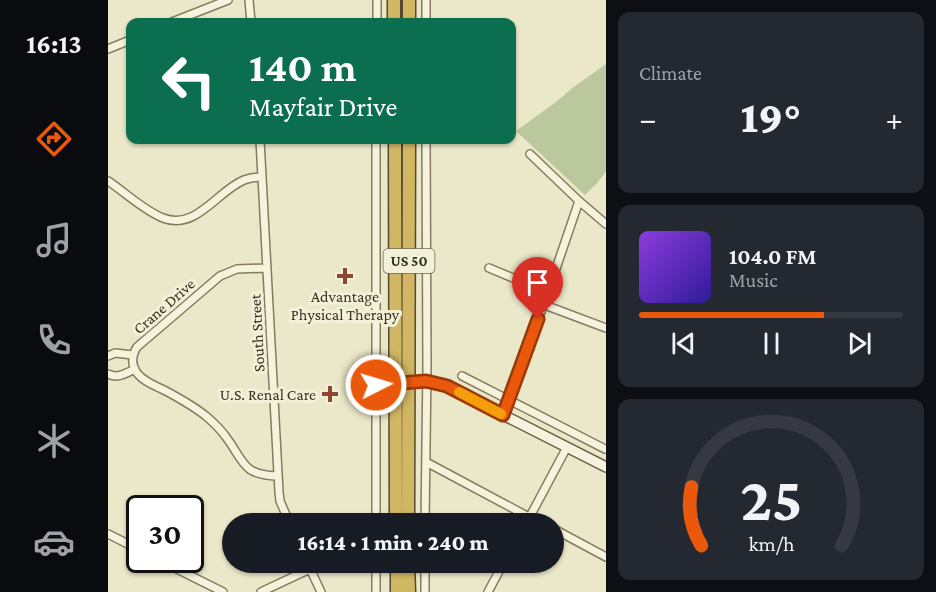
<!DOCTYPE html>
<html lang="en">
<head>
<meta charset="utf-8">
<style>
  body { margin:0; font-family:"Crimson Pro",serif; background:#242831; color:#f1f3f6; height:100vh; display:flex; flex-direction:column; font-size:22px; white-space:nowrap }
  * { box-sizing:border-box; margin:0 }
  p { font-size:20px; color:#9ea1a6 }
  .icon { flex:none; width:33px; height:33px; fill:none; stroke:currentColor; stroke-width:2; stroke-linecap:round; stroke-linejoin:round }
  .map { position:relative; flex:1; overflow:hidden }
  .details { display:flex; flex-direction:column; gap:12px; padding:12px; background:#0d0f14; width:330px }
  .details>* { flex:none }
  .banner { position:absolute; left:18px; top:18px; width:390px; height:126px; border-radius:12px; box-shadow:0 2px 4px #0004; background:#0b6e4f; color:#fff; overflow:hidden }
  .speed { position:absolute; left:18px; top:495px; display:flex; gap:12px; font-size:30px; font-weight:700; text-align:center }
  .speed>* { display:grid; place-content:center; width:78px; height:78px; border-radius:50%; background:#171b24; box-shadow:0 2px 4px #0004; line-height:1 }
  .speed .limit { border:3px solid #111; border-radius:9px; background:#fff; color:#111 }
  .pin { position:absolute; display:grid; place-items:center; width:51px; height:51px; color:#fff; margin:-62px -26px; border-radius:50% 50% 50% 0; rotate:-45deg; box-shadow:0 0 6px #0007 }
  .pin .icon { rotate:45deg }
  .me { position:absolute; width:66px; margin:-33px; rotate:85deg; stroke-linejoin:round; filter:drop-shadow(0 0 4px #0008) }
  .turn { display:flex; align-items:center; gap:21px; height:126px; padding:0 24px; font-size:27px }
  .turn .icon { width:78px; height:78px; stroke-width:2.5 }
  .turn b { display:block; font-size:42px; line-height:51px }
  .big { font-size:45px; font-weight:800; line-height:1.1 }
  .details .widget { flex:1; display:flex; flex-direction:column; justify-content:center; gap:9px; min-width:0; padding:0 21px; border-radius:12px; background:#242831 }
  .details .dial { align-items:center; gap:0 }
  .dial svg { height:156px; overflow:visible; fill:none; stroke:#363941; stroke-width:7; stroke-linecap:round; text-anchor:middle }
  .dial text { fill:#f1f3f6; stroke:none }
  .song { display:flex; align-items:center; gap:18px }
  .cover { width:72px; height:72px; border-radius:9px; background:linear-gradient(135deg,hsl(270 70% 55%),hsl(250 70% 35%)) }
  .played { height:6px; border-radius:3px; background:linear-gradient(90deg,#ea580c 70%,#363941 70%) }
  .keys { display:flex; justify-content:space-around; direction:ltr }
  .heat { display:flex; justify-content:space-between; align-items:center; font-size:33px; direction:ltr }
  .trip { position:absolute; left:114px; top:513px; width:342px; height:60px; border-radius:30px; background:#171b24; box-shadow:0 2px 4px #0004; font-weight:800; line-height:60px; text-align:center }
  main { display:flex; flex:1; min-height:0 }
  .dock { display:flex; flex-direction:column; width:108px; justify-content:space-around; align-items:center; background:#090b0e; color:#9ea1a6 }
  .dock .icon { width:42px; height:42px }
  .dock .active { color:#ea580c }
  .dock b { font-size:27px; color:#f1f3f6 }
  .map>svg:first-child { display:block }
  .green { fill:#bbc89e }
  .lines { fill:none; stroke-linecap:round; stroke-linejoin:round }
  .street-casing { stroke:#867b5f; stroke-width:10 }
  .secondary-casing { stroke:#685c42; stroke-width:12 }
  .highway-casing { stroke:#544933; stroke-width:15 }
  .street { stroke:#f6f3dc; stroke-width:7 }
  .secondary { stroke:#f6f3dc; stroke-width:9 }
  .highway { stroke:#d1b663; stroke-width:12 }
  .route-casing { stroke:#983908; stroke-width:15 }
  .route { stroke:#ea580c; stroke-width:10 }
  .slow { stroke:#f59e0b; stroke-width:10 }
  .poi-dot { fill:#8f4635; stroke:#f3f0d8; stroke-width:2 }
  .labels { text-anchor:middle; dominant-baseline:central; stroke-width:6; stroke-linejoin:round; paint-order:stroke }
  .shield { fill:#f3f0d8; stroke:#706a59; stroke-width:1.5 }
  .shield-label { font-size:15px; font-weight:bold; fill:#383122 }
  .poi-label { font-size:16px; fill:#383122; stroke:#f3f0d8 }
  .street-label { font-size:16px; fill:#383122; stroke:#f3f0d8 }
</style>
</head>
<body>
<main>
<nav class="dock">
<b>16:13</b>
<svg class="icon active" aria-label="directions" viewBox="0 0 24 24"><path d="M12 3l9 9-9 9-9-9zM9 14v-3h6M13 9l2 2-2 2"/></svg>
<svg class="icon" aria-label="music" viewBox="0 0 24 24"><path d="M9 18V5l10-2v13"/><circle cx="6" cy="18" r="3"/><circle cx="16" cy="16" r="3"/></svg>
<svg class="icon" aria-label="phone" viewBox="0 0 24 24"><path d="M5 4h4l2 5-3 2q2 4 5 5l2-3 5 2v4C11 20 4 13 5 4z"/></svg>
<svg class="icon" aria-label="climate" viewBox="0 0 24 24"><path d="M12 3v18M4 7l16 10M4 17L20 7"/></svg>
<svg class="icon" aria-label="car" viewBox="0 0 24 24"><path d="M5 17H2v-5l4-1 3-4h7l3 4 3 1v5h-3M9 17h6M6 11h13"/><circle cx="7" cy="17" r="2"/><circle cx="17" cy="17" r="2"/></svg>
</nav>
<div class="map">
<svg width="498" height="592" viewBox="0 0 498 592">
  <rect width="100%" height="100%" fill="#ebe7c9"/>
  <!-- green -->
  <path class="green" d="M498 64V171L490 182 477 195 408 131 448 102 467 86Z"/>
  <g class="lines">
    <defs>
      <path id="street" d="M141 0 143 22
        M269 0V22
        M64 22 120 0
        M318 22V0
        M0 49 22 40
        M152 140 171 492 172 501 182 524
        M422 154 471 201 498 224
        M0 181C18 193 35 210 55 218 88 231 109 191 136 180 142 178 148 177 154 177
        M159 268 129 269 112 276 29 347C24 355 23 365 29 373 35 381 47 386 56 390 71 398 86 406 99 417 106 423 113 430 118 437 136 461 134 475 169 476
        M381 268 434 290 442 307 498 328
        M0 356 7 353 25 355
        M0 374C10 379 18 373 27 369
        M354 376 497 449
        M268 385 288 384
        M395 415 438 298 471 201
        M318 462 434 524
        M268 524V140
        M317 524 319 367 318 140
        M418 524 459 447
        M446 529 498 557
        M0 534 32 550
        M51 560 115 592
        M199 562 213 592
        M317 562V592
        M153 592 202 569
        M268 592V562
        M380 592 396 562"/>
      <path id="secondary" d="M296 383 318 381 338 386 498 467"/>
      <path id="highway" d="M286 0V22
        M301 22V0
        M287 140 288 524
        M300 524 301 140
        M289 562V592
        M300 562 301 592"/>
    </defs>
    <!-- street casing -->
    <use href="#street" class="street-casing"/>
    <!-- secondary casing -->
    <use href="#secondary" class="secondary-casing"/>
    <!-- highway casing -->
    <use href="#highway" class="highway-casing"/>
    <!-- street -->
    <use href="#street" class="street"/>
    <!-- secondary -->
    <use href="#secondary" class="secondary"/>
    <!-- highway -->
    <use href="#highway" class="highway"/>
  </g>
  <g class="lines">
    <defs>
      <path id="route" d="M268 385 318 381 339 386 395 415 430 319"/>
    </defs>
    <!-- route casing -->
    <use href="#route" class="route-casing"/>
    <!-- route -->
    <use href="#route" class="route"/>
    <!-- slow -->
    <path class="slow" d="M351 392 393 414"/>
  </g>
  <!-- markers -->
  <g class="poi-dot">
    <path d="M234 267h6v6h6v6h-6v6h-6v-6h-6v-6h6z"/>
    <path d="M219 385h6v6h6v6h-6v6h-6v-6h-6v-6h6z"/>
  </g>
  <g class="labels">
    <!-- shield labels -->
    <rect class="shield" x="275.5" y="249" width="51" height="24" rx="4.5"/>
    <g class="shield-label">
      <text x="301" y="261">US 50</text>
    </g>
    <!-- poi labels -->
    <g class="poi-label">
      <text x="237" y="296">Advantage<tspan x="237" dy="18">Physical Therapy</tspan></text>
      <text x="208" y="394" text-anchor="end">U.S. Renal Care</text>
    </g>
    <!-- street labels -->
    <g class="street-label">
      <text transform="translate(56 306) rotate(-41)">Crane Drive</text>
      <text transform="translate(149 333) rotate(-93)">South Street</text>
    </g>
  </g>
</svg>
<div class="speed"><div class="limit">30</div></div>
<div class="pin" style="left:430px;top:319px;background:#d93025"><svg class="icon" aria-label="arrive" viewBox="0 0 24 24"><path d="M6 21V4h12l-3 4 3 4H6"/></svg></div>
<svg class="me" style="left:268px;top:385px" viewBox="-20 -20 40 40"><circle r="17" fill="#ea580c" stroke="#fff" stroke-width="3"/><path d="M0-11L8 9 0 5-8 9z" fill="#fff"/></svg>
<div class="trip">16:14 · 1 min · 240 m</div>
<div class="banner">
<div class="turn"><svg class="icon" aria-label="left" viewBox="0 0 24 24"><path d="M17 20v-9H6M10 6l-5 5 5 5"/></svg><div><b>140 m</b>Mayfair Drive</div></div>
</div>
</div>
<section class="details">
<div class="widget"><p>Climate</p>
<div class="heat"><a>−</a><b class="big">19°</b><a>+</a></div>
</div>
<div class="widget">
<div class="song"><i class="cover"></i><div><b>104.0 FM</b><p>Music</p></div></div>
<div class="played"></div>
<div class="keys"><svg class="icon" aria-label="previous" viewBox="0 0 24 24"><path d="M18 5L8 12l10 7zM5 5v14"/></svg><svg class="icon" aria-label="pause" viewBox="0 0 24 24"><path d="M8 5v14M16 5v14"/></svg><svg class="icon" aria-label="next" viewBox="0 0 24 24"><path d="M6 5l10 7-10 7zM19 5v14"/></svg></div>
</div>
<div class="widget dial"><svg viewBox="0 0 100 80">
<path d="M14 69A42 42 0 1 1 86 69"/>
<path d="M14 69A42 42 0 0 1 9 39" stroke="#ea580c"/>
<text x="50" y="56" font-size="32" font-weight="700">25</text>
<text x="50" y="72" font-size="11">km/h</text>
</svg></div>
</section>
</main>
</body>
</html>
